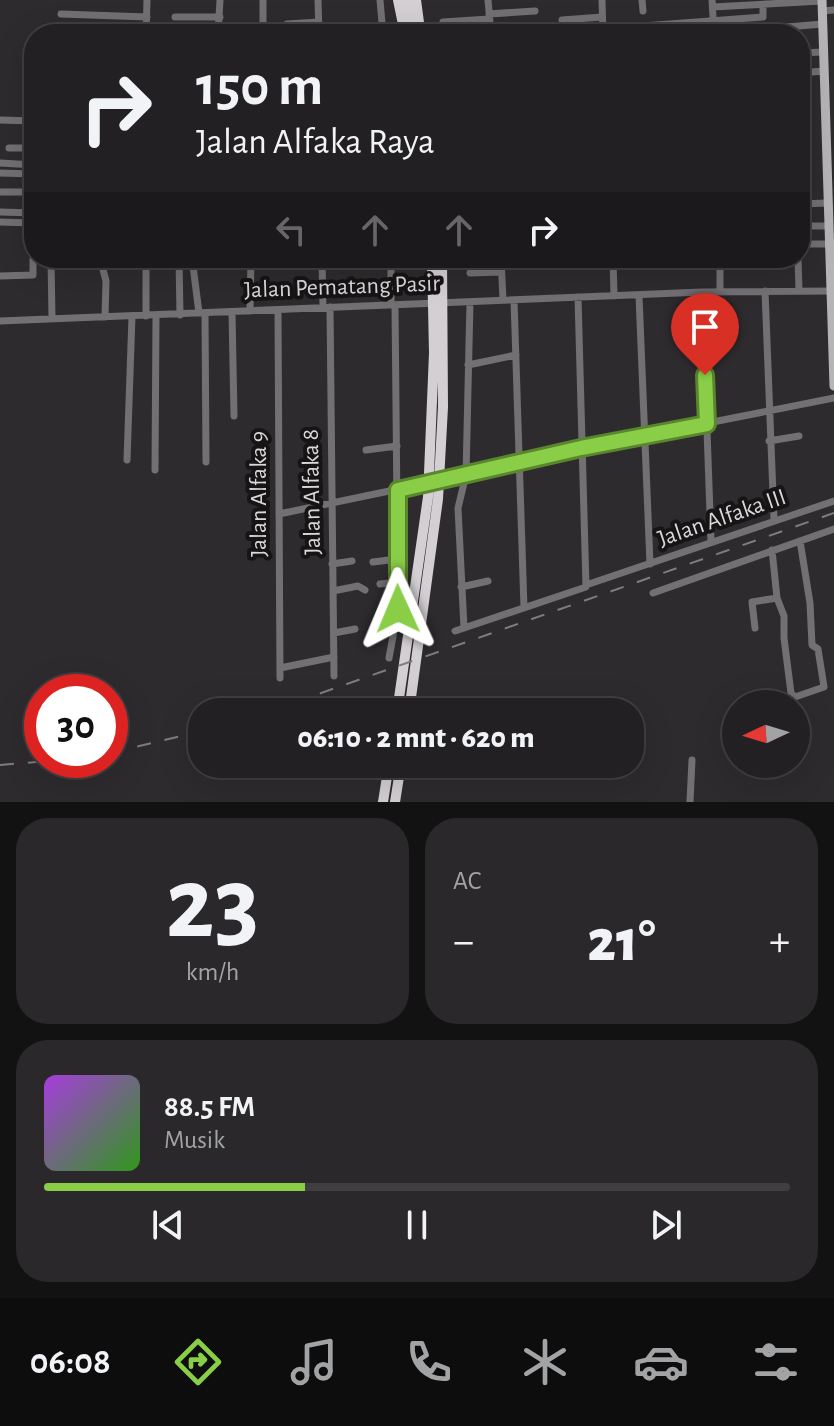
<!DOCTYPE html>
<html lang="id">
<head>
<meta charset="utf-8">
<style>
  body { margin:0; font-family:"Alegreya Sans",sans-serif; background:#2a282a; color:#f1f3f6; height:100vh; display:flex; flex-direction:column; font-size:30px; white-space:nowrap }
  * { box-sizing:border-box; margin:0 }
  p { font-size:26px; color:#a2a3a5 }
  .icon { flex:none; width:44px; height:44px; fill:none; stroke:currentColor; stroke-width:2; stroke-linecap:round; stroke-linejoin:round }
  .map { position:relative; height:802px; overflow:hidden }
  .sheet { display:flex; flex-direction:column; gap:16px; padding:16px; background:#131213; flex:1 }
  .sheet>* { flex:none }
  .guide { position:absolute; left:24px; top:24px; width:786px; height:244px; border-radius:32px; box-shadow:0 8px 32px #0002,0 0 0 2px #3f3e40; background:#222022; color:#f1f3f6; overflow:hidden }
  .needle { width:52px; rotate:266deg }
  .controls { position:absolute; left:722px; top:690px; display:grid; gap:16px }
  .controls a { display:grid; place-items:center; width:88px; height:88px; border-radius:50%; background:#222022; box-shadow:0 8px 32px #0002,0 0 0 2px #3f3e40; font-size:40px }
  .speed { position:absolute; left:24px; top:674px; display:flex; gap:16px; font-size:40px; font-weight:700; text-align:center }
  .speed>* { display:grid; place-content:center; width:104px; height:104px; border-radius:50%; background:#222022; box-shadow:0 8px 32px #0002,0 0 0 2px #3f3e40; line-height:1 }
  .speed .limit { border:12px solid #d22; background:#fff; color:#111 }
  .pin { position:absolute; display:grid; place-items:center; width:68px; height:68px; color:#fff; margin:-82px -34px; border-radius:50% 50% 50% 0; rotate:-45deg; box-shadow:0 0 8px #0007 }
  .pin .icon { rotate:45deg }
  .me { position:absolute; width:88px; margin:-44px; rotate:359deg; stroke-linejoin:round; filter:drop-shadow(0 0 6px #0008) }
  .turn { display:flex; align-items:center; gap:28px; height:168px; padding:0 40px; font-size:36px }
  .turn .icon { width:104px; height:104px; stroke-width:2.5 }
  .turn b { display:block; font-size:56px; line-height:68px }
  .lanes { display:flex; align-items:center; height:76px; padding:0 40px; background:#0003; justify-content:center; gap:40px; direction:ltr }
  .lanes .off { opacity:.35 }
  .big { font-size:60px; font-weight:800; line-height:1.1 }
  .sheet .card { flex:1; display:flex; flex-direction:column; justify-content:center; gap:12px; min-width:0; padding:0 28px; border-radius:32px; background:#2a282a }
  .sheet .dial { align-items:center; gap:0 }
  .dial b { font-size:104px; line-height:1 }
  .song { display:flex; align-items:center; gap:24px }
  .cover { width:96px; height:96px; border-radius:12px; background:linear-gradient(135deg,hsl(280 70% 55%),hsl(110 70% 35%)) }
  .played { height:8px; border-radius:4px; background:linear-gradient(90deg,#8ace47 35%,#3f3e40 35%) }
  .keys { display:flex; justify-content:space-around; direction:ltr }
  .heat { display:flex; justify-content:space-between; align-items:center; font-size:44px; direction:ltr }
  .sheet .tiles { flex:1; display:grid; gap:16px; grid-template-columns:1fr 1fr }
  .card:last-child { grid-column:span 2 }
  .trip { position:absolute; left:188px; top:698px; width:456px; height:80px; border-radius:32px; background:#222022; box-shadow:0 8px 32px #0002,0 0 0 2px #3f3e40; font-weight:800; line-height:80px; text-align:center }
  .menu { display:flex; height:128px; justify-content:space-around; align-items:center; background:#0e0d0e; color:#a2a3a5 }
  .menu .icon { width:56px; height:56px }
  .menu .active { color:#8ace47 }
  .menu b { font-size:36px; color:#f1f3f6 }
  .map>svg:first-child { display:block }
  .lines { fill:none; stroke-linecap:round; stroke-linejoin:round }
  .minor { stroke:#727072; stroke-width:7 }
  .major { stroke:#b7b4b7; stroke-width:9 }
  .highway { stroke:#d3cfd2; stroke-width:10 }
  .rail { stroke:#7e7c7e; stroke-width:2; stroke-dasharray:14 14; stroke-linecap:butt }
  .route-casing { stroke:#5a862e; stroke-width:20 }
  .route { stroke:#8ace47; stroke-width:14 }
  .labels { text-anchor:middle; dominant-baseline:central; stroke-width:8; stroke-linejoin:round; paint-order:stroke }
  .street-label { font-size:24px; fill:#dad8da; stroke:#161415 }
</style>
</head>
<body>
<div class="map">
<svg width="834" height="802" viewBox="0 0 834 802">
  <rect width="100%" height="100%" fill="#2e2b2e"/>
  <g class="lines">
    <!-- minor -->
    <path class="minor" d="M318 0 319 34
      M380 0 383 34
      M488 0 491 34
      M602 0 603 34
      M642 0 643 11
      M712 0 714 34
      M713 7 822 1
      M822 11 834 10
      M61 14 147 17
      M489 14 535 11
      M175 17H220
      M562 20 602 17
      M443 22 489 19
      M287 24 318 22
      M603 29 763 17V5
      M714 29H761L823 24
      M146 34 147 0
      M218 34 220 0
      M263 34V0
      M529 34 559 32
      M800 53 823 52
      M800 73 824 71
      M0 120 34 121
      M9 148H34
      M0 163 34 165
      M0 173 34 174
      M0 192H34
      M800 204 828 203
      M0 212 34 213
      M0 222 34 223
      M800 226H828
      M800 244H829
      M31 248H34
      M51 258 52 319
      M100 258 106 281 105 317
      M179 258 180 315
      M192 258 199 313
      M322 258 323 307
      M391 258V305
      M501 258 503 300
      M613 258 614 296
      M720 258V292
      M798 258 799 291
      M470 273 501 272
      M0 276 33 275V260L51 259
      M765 291 774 520
      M702 292 711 541
      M639 296 650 564
      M514 300 524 608
      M330 307 334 676
      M278 310 280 678
      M250 311 251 258
      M232 312 234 416
      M205 313 206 462
      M146 316V258
      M0 321 702 292 833 291
      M468 365 516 355
      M769 441 799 436
      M366 450 397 446
      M127 460 132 316
      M155 470 156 316
      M279 514 466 475 581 448 834 398
      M772 550 777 598 784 616V638L791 693 795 697 824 687 818 649 812 645 810 603 800 541
      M373 562 397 559
      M332 564 352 561
      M380 584 398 582
      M586 585 834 501
      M461 587 488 581
      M333 591 358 586 365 590
      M653 593 834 529
      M464 628 458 508 466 475 470 302
      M755 628 752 602 777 598
      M455 631 586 587 578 297
      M334 633 355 629
      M389 658 398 609 395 305
      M280 668 334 657
      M690 802 692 760"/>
    <!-- major -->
    <path class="major" d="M822 0 834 386"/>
    <!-- highway -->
    <path class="highway" d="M398 0 405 34
      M407 0 414 34
      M416 0 420 30
      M397 712 428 497 434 353 432 258
      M409 712 438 499 443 407 442 258
      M383 802 389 764
      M395 802 401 764"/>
    <!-- rail -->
    <path class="rail" d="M267 712 834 513
      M110 753 202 731
      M0 765 59 760"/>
  </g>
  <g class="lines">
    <defs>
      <path id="route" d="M398 609V490L581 448 707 424 705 375"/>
    </defs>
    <!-- route casing -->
    <use href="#route" class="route-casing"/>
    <!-- route -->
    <use href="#route" class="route"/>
  </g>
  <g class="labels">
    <!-- street labels -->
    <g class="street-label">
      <text transform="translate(342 287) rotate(-2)">Jalan Pematang Pasir</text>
      <text transform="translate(312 492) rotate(-91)">Jalan Alfaka 8</text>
      <text transform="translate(259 494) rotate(-90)">Jalan Alfaka 9</text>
      <text transform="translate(722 518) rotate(-19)">Jalan Alfaka III</text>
    </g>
  </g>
</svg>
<div class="controls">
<a><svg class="needle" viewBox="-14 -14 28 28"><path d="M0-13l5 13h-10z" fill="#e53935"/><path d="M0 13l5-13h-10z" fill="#a2a3a5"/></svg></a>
</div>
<div class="speed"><div class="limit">30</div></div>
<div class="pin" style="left:705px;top:375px;background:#d93025"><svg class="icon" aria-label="arrive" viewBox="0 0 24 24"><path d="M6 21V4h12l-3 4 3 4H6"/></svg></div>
<svg class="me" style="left:398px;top:609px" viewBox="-20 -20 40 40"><path d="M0-17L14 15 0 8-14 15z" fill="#8ace47" stroke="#fff" stroke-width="4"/></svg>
<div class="trip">06:10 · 2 mnt · 620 m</div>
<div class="guide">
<div class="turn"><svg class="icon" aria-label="right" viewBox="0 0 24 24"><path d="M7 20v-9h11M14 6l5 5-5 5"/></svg><div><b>150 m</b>Jalan Alfaka Raya</div></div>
<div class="lanes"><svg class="icon off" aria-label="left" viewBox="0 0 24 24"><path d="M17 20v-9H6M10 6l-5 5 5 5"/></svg><svg class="icon off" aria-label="ahead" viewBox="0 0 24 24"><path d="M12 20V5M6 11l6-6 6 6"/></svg><svg class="icon off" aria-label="ahead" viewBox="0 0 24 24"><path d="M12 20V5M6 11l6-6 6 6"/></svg><svg class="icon" aria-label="right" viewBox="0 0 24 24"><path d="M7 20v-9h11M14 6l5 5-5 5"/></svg></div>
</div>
</div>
<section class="sheet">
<div class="tiles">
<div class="card dial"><b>23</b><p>km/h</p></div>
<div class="card"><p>AC</p>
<div class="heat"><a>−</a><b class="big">21°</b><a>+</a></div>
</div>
<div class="card">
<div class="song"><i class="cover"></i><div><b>88.5 FM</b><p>Musik</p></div></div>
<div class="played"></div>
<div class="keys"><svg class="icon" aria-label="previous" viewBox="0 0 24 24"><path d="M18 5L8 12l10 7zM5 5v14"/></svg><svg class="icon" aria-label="pause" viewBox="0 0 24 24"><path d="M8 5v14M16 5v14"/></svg><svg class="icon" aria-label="next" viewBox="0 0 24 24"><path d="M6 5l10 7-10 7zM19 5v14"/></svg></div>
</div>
</div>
</section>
<nav class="menu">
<b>06:08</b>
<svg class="icon active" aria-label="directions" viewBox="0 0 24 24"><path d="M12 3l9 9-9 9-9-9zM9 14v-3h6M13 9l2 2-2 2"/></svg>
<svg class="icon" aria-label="music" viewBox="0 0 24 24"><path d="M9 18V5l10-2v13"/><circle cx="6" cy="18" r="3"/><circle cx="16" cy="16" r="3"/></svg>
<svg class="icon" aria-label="phone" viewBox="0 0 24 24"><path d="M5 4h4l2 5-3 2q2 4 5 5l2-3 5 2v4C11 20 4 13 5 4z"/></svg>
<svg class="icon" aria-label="climate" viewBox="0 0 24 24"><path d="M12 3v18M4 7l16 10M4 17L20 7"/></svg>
<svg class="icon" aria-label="car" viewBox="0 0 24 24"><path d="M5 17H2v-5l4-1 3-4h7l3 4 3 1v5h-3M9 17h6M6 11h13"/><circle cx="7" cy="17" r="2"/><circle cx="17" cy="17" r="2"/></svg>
<svg class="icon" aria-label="filters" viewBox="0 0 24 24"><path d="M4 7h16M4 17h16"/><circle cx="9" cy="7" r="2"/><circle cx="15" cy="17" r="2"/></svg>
</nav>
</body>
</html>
